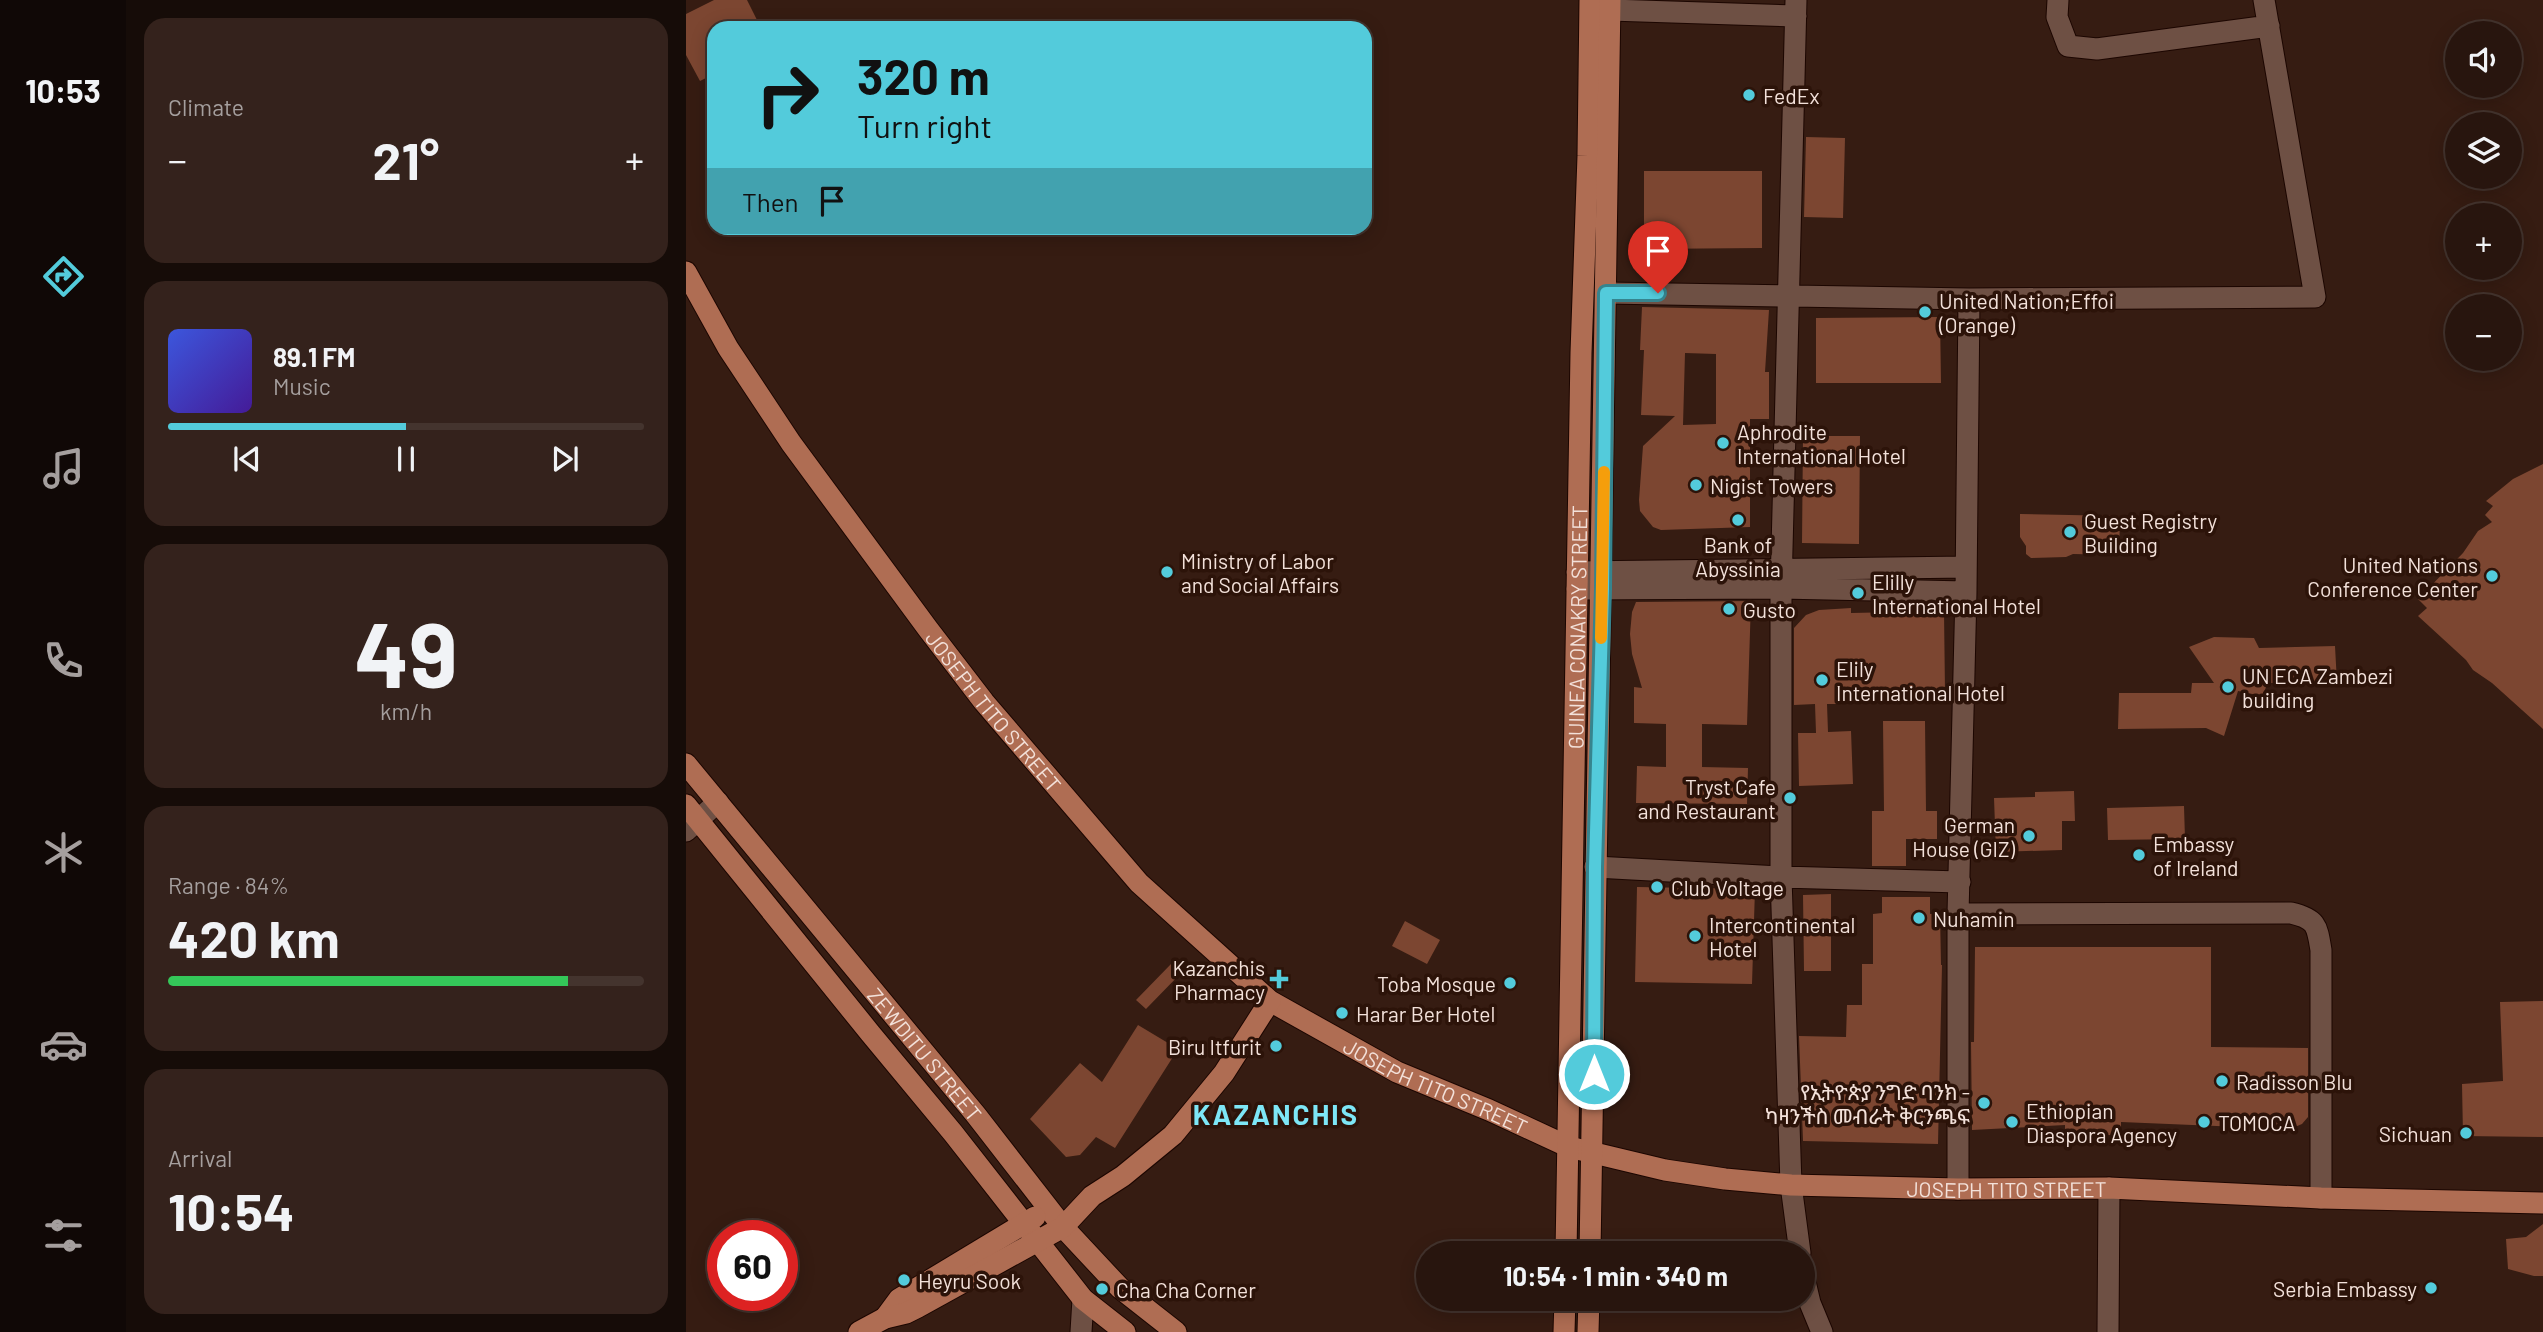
<!DOCTYPE html>
<html lang="en">
<head>
<meta charset="utf-8">
<style>
  body { margin:0; font-family:Barlow,"Noto Sans Ethiopic",sans-serif; background:#34221c; color:#f1f3f6; height:100vh; display:flex; flex-direction:column; font-size:26px; white-space:nowrap }
  * { box-sizing:border-box; margin:0 }
  p { font-size:23px; color:#a59f9e }
  .icon { flex:none; width:38px; height:38px; fill:none; stroke:currentColor; stroke-width:2; stroke-linecap:round; stroke-linejoin:round }
  .map { position:relative; flex:1; overflow:hidden }
  .drawer { display:flex; flex-direction:column; gap:18px; padding:18px; background:#160c08; width:560px }
  .drawer>* { flex:none }
  .banner { position:absolute; left:21px; top:21px; width:665px; height:214px; border-radius:21px; box-shadow:0 4px 18px #0003,0 0 0 2px #44342e; background:#53cbdb; color:#111; overflow:hidden }
  .tools { position:absolute; left:1759px; top:21px; display:grid; gap:14px }
  .tools a { display:grid; place-items:center; width:77px; height:77px; border-radius:50%; background:#28150e; box-shadow:0 4px 18px #0003,0 0 0 2px #44342e; font-size:35px }
  .speed { position:absolute; left:21px; top:1220px; display:flex; gap:14px; font-size:35px; font-weight:700; text-align:center }
  .speed>* { display:grid; place-content:center; width:91px; height:91px; border-radius:50%; background:#28150e; box-shadow:0 4px 18px #0003,0 0 0 2px #44342e; line-height:1 }
  .speed .limit { border:10px solid #d22; background:#fff; color:#111 }
  .pin { position:absolute; display:grid; place-items:center; width:60px; height:60px; color:#fff; margin:-72px -30px; border-radius:50% 50% 50% 0; rotate:-45deg; box-shadow:0 0 7px #0007 }
  .pin .icon { rotate:45deg }
  .me { position:absolute; width:77px; margin:-38px; rotate:0deg; stroke-linejoin:round; filter:drop-shadow(0 0 5px #0008) }
  .turn { display:flex; align-items:center; gap:24px; height:147px; padding:0 35px; font-size:32px }
  .turn .icon { width:91px; height:91px; stroke-width:2.5 }
  .turn b { display:block; font-size:49px; line-height:60px }
  .then { display:flex; align-items:center; height:66px; padding:0 35px; background:#0003; gap:14px; font-size:26px }
  .big { font-size:52px; font-weight:700; line-height:1.1 }
  .drawer .tile { flex:1; display:flex; flex-direction:column; justify-content:center; gap:10px; min-width:0; padding:0 24px; border-radius:21px; background:#34221c }
  .drawer .dial { align-items:center; gap:0 }
  .dial b { font-size:91px; line-height:1 }
  .song { display:flex; align-items:center; gap:21px }
  .cover { width:84px; height:84px; border-radius:10px; background:linear-gradient(135deg,hsl(230 70% 55%),hsl(260 70% 35%)) }
  .played { height:7px; border-radius:4px; background:linear-gradient(90deg,#53cbdb 50%,#44342e 50%) }
  .keys { display:flex; justify-content:space-around; direction:ltr }
  .heat { display:flex; justify-content:space-between; align-items:center; font-size:38px; direction:ltr }
  .charge { height:10px; border-radius:5px; background:linear-gradient(90deg,#34c759 84%,#44342e 0) }
  .trip { position:absolute; left:730px; top:1241px; width:399px; height:70px; border-radius:35px; background:#28150e; box-shadow:0 4px 18px #0003,0 0 0 2px #44342e; font-weight:700; line-height:70px; text-align:center }
  main { display:flex; flex:1; min-height:0 }
  .tab-bar { display:flex; flex-direction:column; width:126px; justify-content:space-around; align-items:center; background:#100806; color:#a59f9e }
  .tab-bar .icon { width:49px; height:49px }
  .tab-bar .selected { color:#53cbdb }
  .tab-bar b { font-size:32px; color:#f1f3f6 }
  .map>svg:first-child { display:block }
  .building { fill:#7c4631; fill-rule:evenodd }
  .lines { fill:none; stroke-linecap:round; stroke-linejoin:round }
  .minor-casing { stroke:#1c0601; stroke-width:23 }
  .major-casing { stroke:#1c0601; stroke-width:23 }
  .minor { stroke:#6e5044; stroke-width:21 }
  .major { stroke:#af6d53; stroke-width:21 }
  .route-casing { stroke:#36848e; stroke-width:18 }
  .route { stroke:#53cbdb; stroke-width:12 }
  .slow { stroke:#f59e0b; stroke-width:12 }
  .poi-dot { fill:#53cbdb; stroke:#2c1309; stroke-width:2.5 }
  .labels { text-anchor:middle; dominant-baseline:central; stroke-width:7; stroke-linejoin:round; paint-order:stroke }
  .poi-label { font-size:21px; fill:#f3e1da; stroke:#2c1309; text-anchor:start }
  .street-label { font-size:21px; fill:#f3e1da; stroke:#2c1309 }
  .district-label { font-size:28px; font-weight:bold; letter-spacing:2px; fill:#7de6f6; stroke:#2c1309 }
</style>
</head>
<body>
<main>
<nav class="tab-bar">
<b>10:53</b>
<svg class="icon selected" aria-label="directions" viewBox="0 0 24 24"><path d="M12 3l9 9-9 9-9-9zM9 14v-3h6M13 9l2 2-2 2"/></svg>
<svg class="icon" aria-label="music" viewBox="0 0 24 24"><path d="M9 18V5l10-2v13"/><circle cx="6" cy="18" r="3"/><circle cx="16" cy="16" r="3"/></svg>
<svg class="icon" aria-label="phone" viewBox="0 0 24 24"><path d="M5 4h4l2 5-3 2q2 4 5 5l2-3 5 2v4C11 20 4 13 5 4z"/></svg>
<svg class="icon" aria-label="climate" viewBox="0 0 24 24"><path d="M12 3v18M4 7l16 10M4 17L20 7"/></svg>
<svg class="icon" aria-label="car" viewBox="0 0 24 24"><path d="M5 17H2v-5l4-1 3-4h7l3 4 3 1v5h-3M9 17h6M6 11h13"/><circle cx="7" cy="17" r="2"/><circle cx="17" cy="17" r="2"/></svg>
<svg class="icon" aria-label="filters" viewBox="0 0 24 24"><path d="M4 7h16M4 17h16"/><circle cx="9" cy="7" r="2"/><circle cx="15" cy="17" r="2"/></svg>
</nav>
<section class="drawer">
<div class="tile"><p>Climate</p>
<div class="heat"><a>−</a><b class="big">21°</b><a>+</a></div>
</div>
<div class="tile">
<div class="song"><i class="cover"></i><div><b>89.1 FM</b><p>Music</p></div></div>
<div class="played"></div>
<div class="keys"><svg class="icon" aria-label="previous" viewBox="0 0 24 24"><path d="M18 5L8 12l10 7zM5 5v14"/></svg><svg class="icon" aria-label="pause" viewBox="0 0 24 24"><path d="M8 5v14M16 5v14"/></svg><svg class="icon" aria-label="next" viewBox="0 0 24 24"><path d="M6 5l10 7-10 7zM19 5v14"/></svg></div>
</div>
<div class="tile dial"><b>49</b><p>km/h</p></div>
<div class="tile"><p>Range · 84%</p><b class="big">420 km</b><div class="charge"></div></div>
<div class="tile"><p>Arrival</p><b class="big">10:54</b></div>
</section>
<div class="map">
<svg width="1857" height="1332" viewBox="0 0 1857 1332">
  <rect width="100%" height="100%" fill="#361c12"/>
  <!-- building -->
  <path class="building" d="M28 0H61L75 28H28V74L14 81 0 55V14Z
    M1120 137 1159 138 1157 218 1118 217Z
    M958 171H1076V248L958 249Z
    M956 307 1083 310 1079 372H1083V419H1064V527L975 530 967 527 954 511 953 500 957 446 989 416 955 415 958 350H954ZM999 353 1030 354V424L997 425Z
    M1254 317 1255 383H1130V318Z
    M1117 436H1174L1173 544 1116 543Z
    M1857 464V729L1806 683 1787 670 1780 660 1732 616 1741 608 1732 599 1777 553 1792 531 1806 522 1799 515 1807 506 1800 501 1827 479Z
    M1334 514 1434 516 1433 555 1387 554 1380 557 1345 558 1340 554V546L1334 537Z
    M1065 601 1061 725 1016 724V767L1062 768 1061 804 950 803 951 766 980 767V724L948 723V687L956 688 946 654 944 634 946 612 950 602Z
    M1165 608V613L1258 611 1259 692 1167 694V704H1141L1142 732 1165 731 1167 784 1113 786 1112 733H1130L1129 704 1108 705V628L1120 615 1133 610Z
    M1528 637 1568 638 1573 648 1649 646 1651 683H1582L1576 696 1552 691 1538 736 1520 728 1432 729 1433 693H1505L1506 683H1528L1503 647Z
    M1197 721H1239L1240 811H1251V839H1220V866H1186V811H1198Z
    M1388 791 1389 821H1376V850L1310 852 1308 798 1349 797V792Z
    M1498 806 1499 839 1422 840 1421 808Z
    M951 887 1069 889 1066 984 949 982Z
    M1145 894V971H1118L1117 895Z
    M1196 897H1244V914L1254 913 1255 965H1256L1252 1144 1117 1141 1113 1036 1160 1037 1161 1005H1176V964H1187V914L1196 913Z
    M719 921 754 940 741 964 706 946Z
    M1289 947H1525V1047L1622 1048V1117L1616 1124 1604 1129 1435 1122V1135H1379V1125L1286 1130 1285 1042H1288Z
    M485 964 495 973 460 1009 450 1000Z
    M1857 1001V1137L1777 1136 1776 1084 1817 1081 1814 1002Z
    M452 1025 492 1049 429 1148 410 1137 394 1155 380 1157 344 1119 394 1063 416 1082Z
    M1857 1224V1276H1848L1822 1269 1820 1239 1840 1237Z"/>
  <g class="lines">
    <defs>
      <path id="minor" d="M1110 0 1095 588V877L1105 1185 1114 1253
        M1372 0 1371 17 1382 46 1411 49 1583 26
        M924 10 1110 16
        M920 293 1283 299 1629 297 1578 0
        M891 572 1280 567
        M891 589 1095 588 1280 592
        M0 831 32 802
        M909 867 1095 877 1274 882
        M1272 914 1605 913C1631 919 1631 926 1635 950V1198
        M1272 1189V914L1280 592 1283 299
        M1116 1269 1124 1303 1136 1332
        M395 1332 397 1299
        M1422 1332 1423 1188"/>
      <g id="major">
        <path id="s1" d="M0 272 42 348 105 443 242 629 298 702 453 883 584 1001 711 1072 803 1110 883 1147 979 1170 1039 1179 1105 1185 1272 1189 1423 1188 1635 1198 1857 1203"/>
        <path id="s2" d="M0 764 290 1115 377 1227 434 1288 490 1332"/>
        <path d="M0 805 184 1033 267 1133 397 1299 439 1332"/>
        <path id="s3" d="M880 1253 895 353 902 156 904 0"/>
        <path d="M904 1253 924 0"/>
        <path d="M199 1318 213 1299 349 1217"/>
        <path d="M173 1332 199 1318 220 1313 232 1307 377 1227 406 1196 437 1176 487 1135 538 1073 584 1001"/>
        <path d="M878 1332 879 1298"/>
        <path d="M902 1332 903 1298"/>
      </g>
    </defs>
    <!-- minor casing -->
    <use href="#minor" class="minor-casing"/>
    <!-- major casing -->
    <use href="#major" class="major-casing"/>
    <!-- minor -->
    <use href="#minor" class="minor"/>
    <!-- major -->
    <use href="#major" class="major"/>
  </g>
  <g class="lines">
    <defs>
      <path id="route" d="M908 1074 909 867 917 589 920 293H972"/>
    </defs>
    <!-- route casing -->
    <use href="#route" class="route-casing"/>
    <!-- route -->
    <use href="#route" class="route"/>
    <!-- slow -->
    <path class="slow" d="M915 638 918 472"/>
  </g>
  <!-- markers -->
  <g class="poi-dot">
    <circle cx="1063" cy="95" r="7"/>
    <circle cx="1239" cy="312" r="7"/>
    <circle cx="1037" cy="443" r="7"/>
    <circle cx="1010" cy="485" r="7"/>
    <circle cx="1052" cy="520" r="7"/>
    <circle cx="1384" cy="532" r="7"/>
    <circle cx="481" cy="572" r="7"/>
    <circle cx="1806" cy="576" r="7"/>
    <circle cx="1172" cy="593" r="7"/>
    <circle cx="1043" cy="609" r="7"/>
    <circle cx="1136" cy="680" r="7"/>
    <circle cx="1542" cy="687" r="7"/>
    <circle cx="1104" cy="798" r="7"/>
    <circle cx="1343" cy="836" r="7"/>
    <circle cx="1453" cy="855" r="7"/>
    <circle cx="971" cy="887" r="7"/>
    <circle cx="1233" cy="918" r="7"/>
    <circle cx="1009" cy="936" r="7"/>
    <path d="M589.5 968.5h7v7h7v7h-7v7h-7v-7h-7v-7h7z"/>
    <circle cx="824" cy="983" r="7"/>
    <circle cx="656" cy="1013" r="7"/>
    <circle cx="590" cy="1046" r="7"/>
    <circle cx="1536" cy="1081" r="7"/>
    <circle cx="1298" cy="1103" r="7"/>
    <circle cx="1326" cy="1122" r="7"/>
    <circle cx="1518" cy="1122" r="7"/>
    <circle cx="1780" cy="1133" r="7"/>
    <circle cx="218" cy="1280" r="7"/>
    <circle cx="1745" cy="1288" r="7"/>
    <circle cx="416" cy="1289" r="7"/>
  </g>
  <g class="labels">
    <!-- poi labels -->
    <g class="poi-label">
      <text x="1077" y="95">FedEx</text>
      <text x="1253" y="300">United Nation;Effoi<tspan x="1253" dy="24">(Orange)</tspan></text>
      <text x="1051" y="431">Aphrodite<tspan x="1051" dy="24">International Hotel</tspan></text>
      <text x="1024" y="485">Nigist Towers</text>
      <text x="1398" y="520">Guest Registry<tspan x="1398" dy="24">Building</tspan></text>
      <text x="1052" y="544" text-anchor="middle">Bank of<tspan x="1052" dy="24">Abyssinia</tspan></text>
      <text x="495" y="560">Ministry of Labor<tspan x="495" dy="24">and Social Affairs</tspan></text>
      <text x="1792" y="564" text-anchor="end">United Nations<tspan x="1792" dy="24">Conference Center</tspan></text>
      <text x="1186" y="581">Elilly<tspan x="1186" dy="24">International Hotel</tspan></text>
      <text x="1057" y="609">Gusto</text>
      <text x="1150" y="668">Elily<tspan x="1150" dy="24">International Hotel</tspan></text>
      <text x="1556" y="675">UN ECA Zambezi<tspan x="1556" dy="24">building</tspan></text>
      <text x="1090" y="786" text-anchor="end">Tryst Cafe<tspan x="1090" dy="24">and Restaurant</tspan></text>
      <text x="1329" y="824" text-anchor="end">German<tspan x="1329" dy="24">House (GIZ)</tspan></text>
      <text x="1467" y="843">Embassy<tspan x="1467" dy="24">of Ireland</tspan></text>
      <text x="985" y="887">Club Voltage</text>
      <text x="1247" y="918">Nuhamin</text>
      <text x="1023" y="924">Intercontinental<tspan x="1023" dy="24">Hotel</tspan></text>
      <text x="579" y="967" text-anchor="end">Kazanchis<tspan x="579" dy="24">Pharmacy</tspan></text>
      <text x="810" y="983" text-anchor="end">Toba Mosque</text>
      <text x="670" y="1013">Harar Ber Hotel</text>
      <text x="576" y="1046" text-anchor="end">Biru Itfurit</text>
      <text x="1550" y="1081">Radisson Blu</text>
      <text x="1284" y="1091" text-anchor="end">የኢትዮጵያ ንግድ ባንክ -<tspan x="1284" dy="24">ካዛንችስ መብራት ቅርንጫፍ</tspan></text>
      <text x="1340" y="1110">Ethiopian<tspan x="1340" dy="24">Diaspora Agency</tspan></text>
      <text x="1532" y="1122">TOMOCA</text>
      <text x="1766" y="1133" text-anchor="end">Sichuan</text>
      <text x="232" y="1280">Heyru Sook</text>
      <text x="1731" y="1288" text-anchor="end">Serbia Embassy</text>
      <text x="430" y="1289">Cha Cha Corner</text>
    </g>
    <!-- street labels -->
    <g class="street-label">
      <text stroke="none"><textPath href="#s3" startOffset="626">GUINEA CONAKRY STREET</textPath></text>
      <text stroke="none"><textPath href="#s1" startOffset="537">JOSEPH TITO STREET</textPath></text>
      <text stroke="none"><textPath href="#s2" startOffset="376">ZEWDITU STREET</textPath></text>
      <text stroke="none"><textPath href="#s1" startOffset="1125">JOSEPH TITO STREET</textPath></text>
      <text stroke="none"><textPath href="#s1" startOffset="1713">JOSEPH TITO STREET</textPath></text>
    </g>
    <!-- district labels -->
    <g class="district-label">
      <text x="590" y="1114">KAZANCHIS</text>
    </g>
  </g>
</svg>
<div class="tools">
<a><svg class="icon" aria-label="sound" viewBox="0 0 24 24"><path d="M4 9h4l5-4v14l-5-4H4zM17 9q2 3 0 6"/></svg></a>
<a><svg class="icon" aria-label="layers" viewBox="0 0 24 24"><path d="M12 4l9 5-9 5-9-5zM3 14l9 5 9-5"/></svg></a>
<a>+</a>
<a>−</a>
</div>
<div class="speed"><div class="limit">60</div></div>
<div class="pin" style="left:972px;top:293px;background:#d93025"><svg class="icon" aria-label="arrive" viewBox="0 0 24 24"><path d="M6 21V4h12l-3 4 3 4H6"/></svg></div>
<svg class="me" style="left:908px;top:1074px" viewBox="-20 -20 40 40"><circle r="17" fill="#53cbdb" stroke="#fff" stroke-width="3"/><path d="M0-11L8 9 0 5-8 9z" fill="#fff"/></svg>
<div class="trip">10:54 · 1 min · 340 m</div>
<div class="banner">
<div class="turn"><svg class="icon" aria-label="right" viewBox="0 0 24 24"><path d="M7 20v-9h11M14 6l5 5-5 5"/></svg><div><b>320 m</b>Turn right</div></div>
<div class="then">Then<svg class="icon" aria-label="arrive" viewBox="0 0 24 24"><path d="M6 21V4h12l-3 4 3 4H6"/></svg></div>
</div>
</div>
</main>
</body>
</html>
